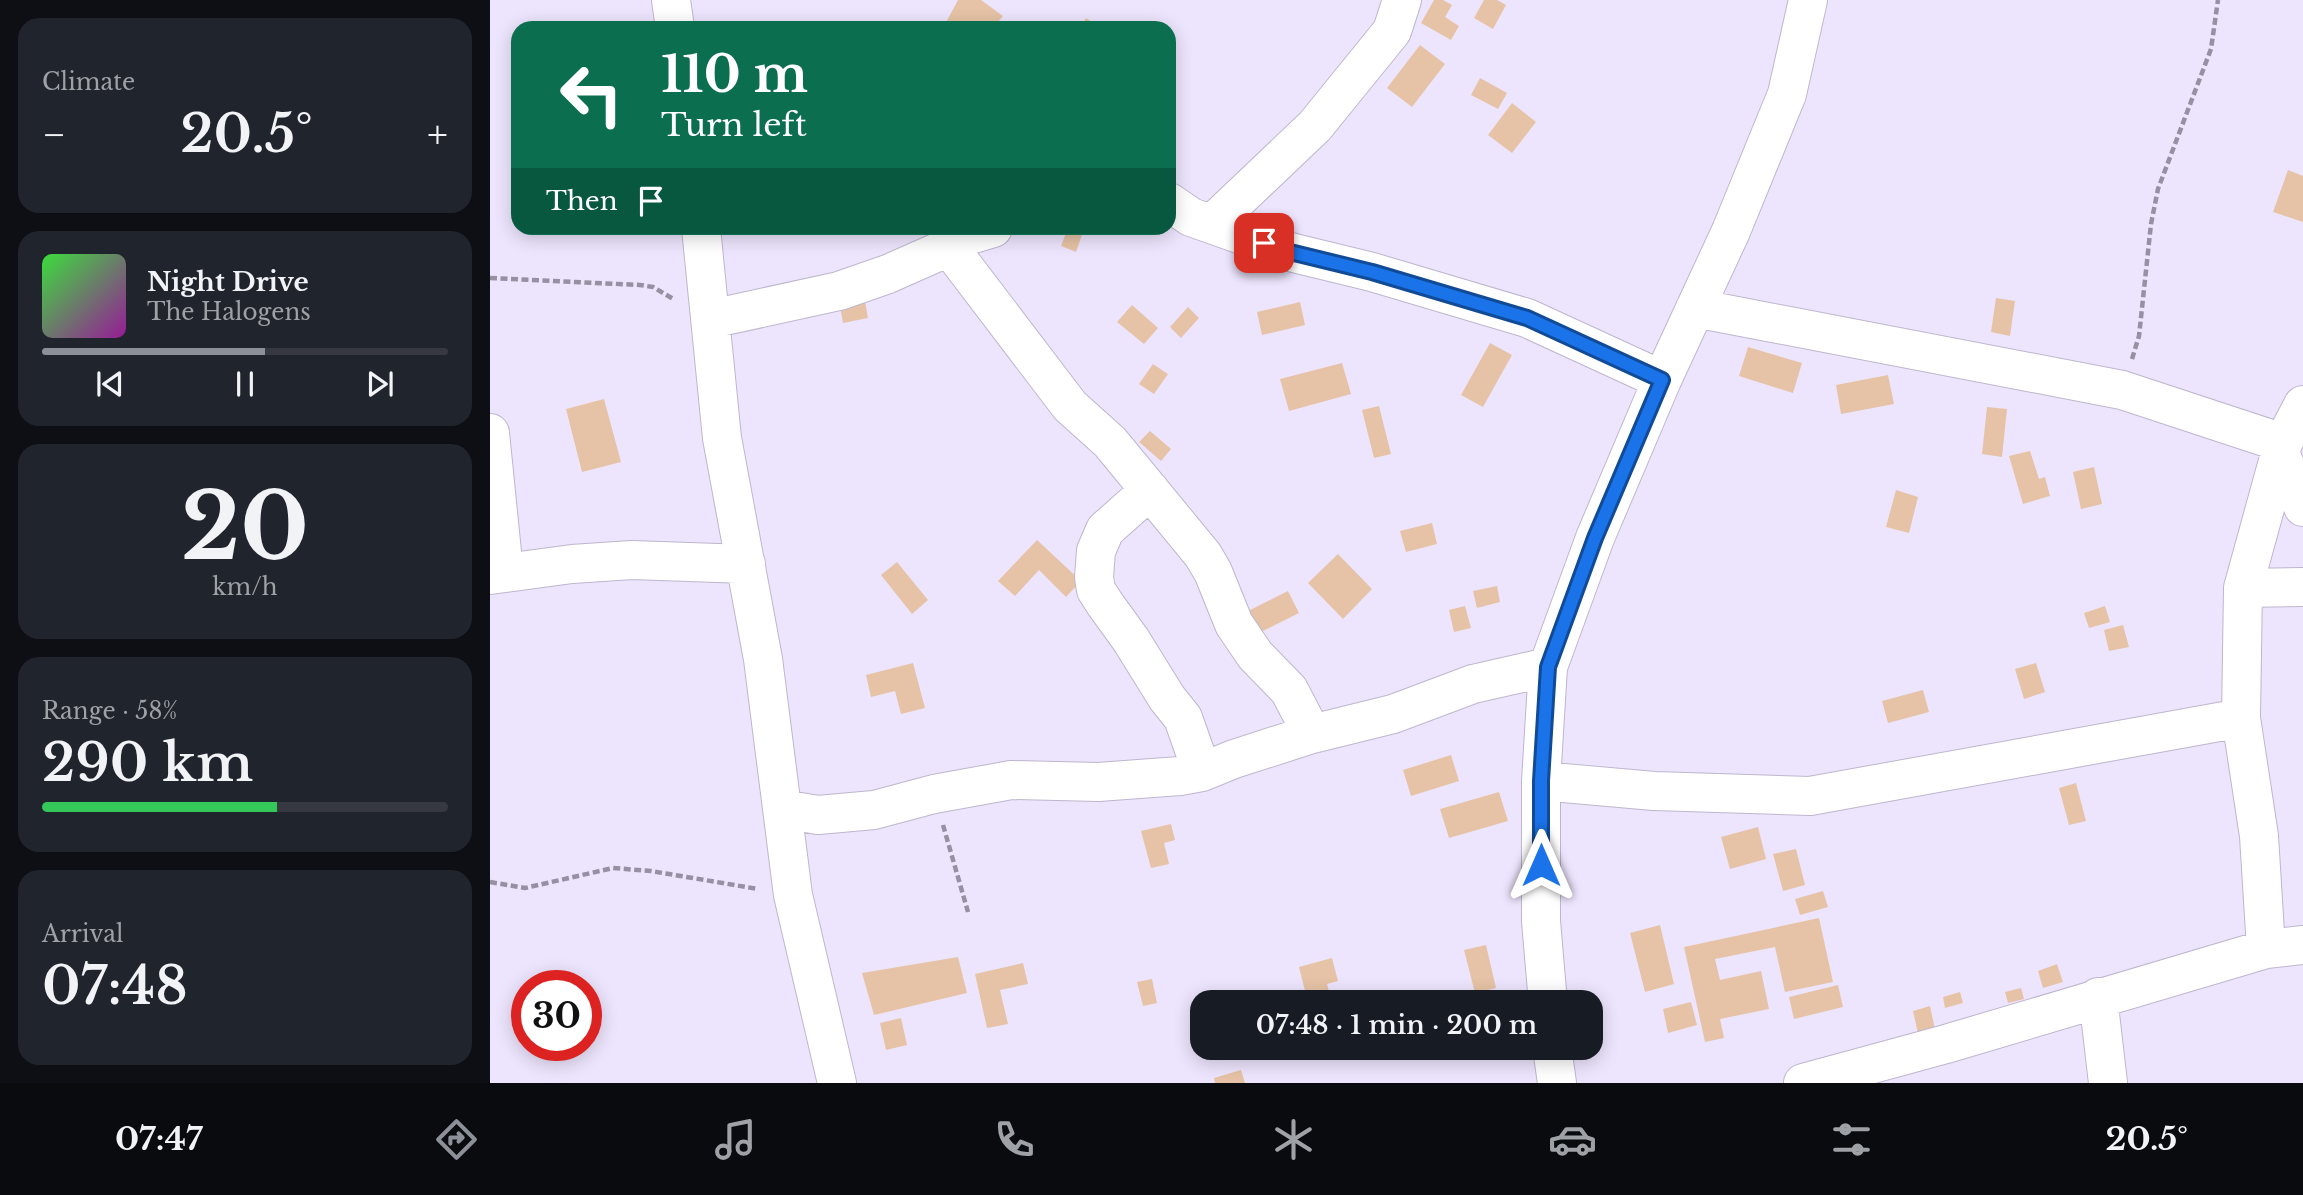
<!DOCTYPE html>
<html lang="en">
<head>
<meta charset="utf-8">
<style>
  body { margin:0; font-family:"Libre Baskerville",serif; background:#20242c; color:#f1f3f6; height:100vh; display:flex; flex-direction:column; font-size:26px; white-space:nowrap }
  * { box-sizing:border-box; margin:0 }
  p { font-size:23px; color:#9ea1a6 }
  .icon { flex:none; width:38px; height:38px; fill:none; stroke:currentColor; stroke-width:2; stroke-linecap:round; stroke-linejoin:round }
  .map { position:relative; flex:1; overflow:hidden }
  .sheet { display:flex; flex-direction:column; gap:18px; padding:18px; background:#0d0f14; width:490px }
  .sheet>* { flex:none }
  .guide { position:absolute; left:21px; top:21px; width:665px; height:214px; border-radius:21px; box-shadow:0 4px 18px #0003; background:#0b6e4f; color:#fff; overflow:hidden }
  .speed { position:absolute; left:21px; top:970px; display:flex; gap:14px; font-size:35px; font-weight:700; text-align:center }
  .speed>* { display:grid; place-content:center; width:91px; height:91px; border-radius:50%; background:#171b24; box-shadow:0 4px 18px #0003; line-height:1 }
  .speed .limit { border:10px solid #d22; background:#fff; color:#111 }
  .pin { position:absolute; display:grid; place-items:center; width:60px; height:60px; color:#fff; margin:-30px; border-radius:14px; box-shadow:0 4px 10px #0006 }
  .me { position:absolute; width:77px; margin:-38px; rotate:0deg; stroke-linejoin:round; filter:drop-shadow(0 0 5px #0008) }
  .turn { display:flex; align-items:center; gap:24px; height:147px; padding:0 35px; font-size:32px }
  .turn .icon { width:91px; height:91px; stroke-width:2.5 }
  .turn b { display:block; font-size:49px; line-height:60px }
  .then { display:flex; align-items:center; height:66px; padding:0 35px; background:#0003; gap:14px; font-size:26px }
  .big { font-size:52px; font-weight:600; line-height:1.1 }
  .sheet .tile { flex:1; display:flex; flex-direction:column; justify-content:center; gap:10px; min-width:0; padding:0 24px; border-radius:21px; background:#20242c }
  .sheet .dial { align-items:center; gap:0 }
  .dial b { font-size:91px; line-height:1 }
  .song { display:flex; align-items:center; gap:21px }
  .cover { width:84px; height:84px; border-radius:10px; background:linear-gradient(135deg,hsl(120 70% 55%),hsl(300 70% 35%)) }
  .played { height:7px; border-radius:4px; background:linear-gradient(90deg,#8c9099 55%,#363941 55%) }
  .keys { display:flex; justify-content:space-around; direction:ltr }
  .heat { display:flex; justify-content:space-between; align-items:center; font-size:38px; direction:ltr }
  .charge { height:10px; border-radius:5px; background:linear-gradient(90deg,#34c759 58%,#363941 0) }
  .trip { position:absolute; left:700px; top:990px; width:413px; height:70px; border-radius:21px; background:#171b24; box-shadow:0 4px 18px #0003; font-weight:600; line-height:70px; text-align:center }
  .menu { display:flex; height:112px; justify-content:space-around; align-items:center; background:#090b0e; color:#9ea1a6 }
  .menu .icon { width:49px; height:49px }
  .menu .active { color:#8c9099 }
  .menu b { font-size:32px; color:#f1f3f6 }
  main { display:flex; flex:1; min-height:0 }
  .map>svg:first-child { display:block }
  .building { fill:#e6c3a6 }
  .lines { fill:none; stroke-linecap:round; stroke-linejoin:round }
  .minor-casing { stroke:#beb6cd; stroke-width:40 }
  .path { stroke:#9690a2; stroke-width:4.5; stroke-dasharray:7 3.5; stroke-linecap:butt }
  .minor { stroke:#fff; stroke-width:38 }
  .route-casing { stroke:#114b97; stroke-width:18 }
  .route { stroke:#1a73e8; stroke-width:12 }
</style>
</head>
<body>
<main>
<section class="sheet">
<div class="tile"><p>Climate</p>
<div class="heat"><a>−</a><b class="big">20.5°</b><a>+</a></div>
</div>
<div class="tile">
<div class="song"><i class="cover"></i><div><b>Night Drive</b><p>The Halogens</p></div></div>
<div class="played"></div>
<div class="keys"><svg class="icon" aria-label="previous" viewBox="0 0 24 24"><path d="M18 5L8 12l10 7zM5 5v14"/></svg><svg class="icon" aria-label="pause" viewBox="0 0 24 24"><path d="M8 5v14M16 5v14"/></svg><svg class="icon" aria-label="next" viewBox="0 0 24 24"><path d="M6 5l10 7-10 7zM19 5v14"/></svg></div>
</div>
<div class="tile dial"><b>20</b><p>km/h</p></div>
<div class="tile"><p>Range · 58%</p><b class="big">290 km</b><div class="charge"></div></div>
<div class="tile"><p>Arrival</p><b class="big">07:48</b></div>
</section>
<div class="map">
<svg width="1813" height="1083" viewBox="0 0 1813 1083">
  <rect width="100%" height="100%" fill="#ede5fd"/>
  <!-- building -->
  <path class="building" d="M468 0H491L513 16 503 28H453Z
    M944 0H953L962 5 955 17 969 26 961 40 931 23Z
    M994 0H1007L1016 5 1003 29 984 18Z
    M596 18 611 28H590Z
    M930 45 955 64 922 107 897 88Z
    M990 78 1017 93 1008 109 981 95Z
    M1022 103 1046 122 1022 153 998 135Z
    M1798 170 1813 176V222L1783 212Z
    M578 228 594 229 586 252 571 246Z
    M1506 298 1525 301 1520 336 1501 332Z
    M375 301 378 318 353 323 350 306Z
    M810 302 815 325 772 335 767 312Z
    M642 305 668 328 654 344 627 322Z
    M698 307 709 318 691 338 680 327Z
    M1000 343 1022 355 993 407 971 395Z
    M1258 347 1312 363 1303 393 1249 376Z
    M852 363 861 394 799 411 790 379Z
    M663 364 678 374 664 394 649 384Z
    M1398 375 1404 404 1351 414 1346 385Z
    M114 399 131 462 92 472 76 409Z
    M889 406 901 454 884 458 872 410Z
    M1497 407 1517 409 1512 457 1492 454Z
    M660 431 681 449 671 461 649 442Z
    M1540 451 1549 479 1555 477 1560 496 1533 504 1519 456Z
    M1604 467 1612 504 1591 509 1583 472Z
    M1406 490 1428 497 1419 533 1396 527Z
    M942 523 947 544 916 552 910 531Z
    M547 540 591 581 576 597 549 570 525 596 508 581Z
    M848 554 882 589 853 619 818 583Z
    M407 562 438 600 422 614 391 575Z
    M1007 586 1010 602 987 608 983 591Z
    M798 591 809 613 767 634 756 612Z
    M975 606 981 628 964 632 959 610Z
    M1615 606 1620 622 1599 628 1594 613Z
    M1633 625 1639 647 1619 651 1614 630Z
    M423 663 435 708 411 714 405 691 381 697 376 675Z
    M1546 663 1555 692 1534 699 1525 669Z
    M1433 690 1439 712 1398 723 1392 701Z
    M961 755 969 781 921 796 913 770Z
    M1586 783 1596 821 1579 825 1569 788Z
    M1009 792 1018 821 959 838 950 809Z
    M681 824 685 840 674 843 679 864 661 868 651 831Z
    M1268 827 1276 859 1240 869 1231 837Z
    M1306 849 1315 885 1293 891 1283 854Z
    M1333 891 1338 907 1310 915 1305 899Z
    M1329 918 1343 982 1295 992 1285 947 1225 959 1230 980 1271 971 1279 1009 1230 1019 1234 1038 1215 1042 1194 947Z
    M1170 925 1184 984 1155 992 1140 933Z
    M996 945 1006 988 985 993 974 950Z
    M468 957 477 993 384 1015 372 973Z
    M842 958 848 981 837 984 841 999 818 1003 809 967Z
    M533 963 538 984 510 990 518 1024 497 1028 485 974Z
    M1567 964 1573 982 1553 988 1548 971Z
    M662 979 667 1003 653 1006 647 982Z
    M1348 985 1353 1007 1304 1019 1299 997Z
    M1531 988 1534 999 1518 1003 1515 992Z
    M1470 992 1473 1003 1455 1008 1453 997Z
    M1201 1002 1207 1025 1178 1033 1173 1009Z
    M1440 1006 1446 1034 1429 1038 1423 1011Z
    M411 1018 417 1045 396 1050 390 1023Z
    M1011 1048H1046L1047 1053 1014 1060Z
    M751 1070 755 1083H725L724 1078Z"/>
  <g class="lines">
    <defs>
      <path id="minor" d="M181 0 185 28
        M679 202 701 217 800 252 882 272 1037 318 1172 380
        M723 223 825 126 902 31 912 0
        M211 228 232 438 273 659 303 895 347 1083
        M459 247 580 406 620 442 713 555 723 572 744 624 765 655 799 690 822 734
        M1205 308 1632 390 1793 443
        M221 319 349 291 398 274 459 247 473 237 503 228
        M0 433 14 572
        M1790 453 1813 507
        M660 490 615 530 606 551 604 577 606 590 615 604 641 640 677 698 693 718 712 772
        M0 575 82 564 142 560 256 564
        M1753 588 1813 587
        M1051 781 1164 791 1320 796 1751 718
        M292 809 328 815 384 810 444 794 521 780 608 782 690 776 712 772 744 759 822 734 903 714 983 684 1058 667
        M1776 949 1769 836 1751 718 1753 588 1793 443 1813 405
        M1608 997 1618 1083
        M1058 1003 1051 921V781L1058 667 1105 538 1172 380 1241 231 1297 94 1318 0
        M1062 1048 1067 1083
        M1313 1083 1456 1044 1776 949 1813 945"/>
    </defs>
    <!-- minor casing -->
    <use href="#minor" class="minor-casing"/>
    <!-- path -->
    <path class="path" d="M0 278 150 285 163 287 185 300
      M1642 359 1649 336 1661 224 1668 189 1721 49 1728 0
      M453 825 478 912
      M0 882 35 888 123 868 161 871 268 889"/>
    <!-- minor -->
    <use href="#minor" class="minor"/>
  </g>
  <g class="lines">
    <defs>
      <path id="route" d="M774 243 800 252 882 272 1037 318 1172 380 1105 538 1058 667 1051 781V865"/>
    </defs>
    <!-- route casing -->
    <use href="#route" class="route-casing"/>
    <!-- route -->
    <use href="#route" class="route"/>
  </g>
</svg>
<div class="speed"><div class="limit">30</div></div>
<div class="pin" style="left:774px;top:243px;background:#d93025"><svg class="icon" aria-label="arrive" viewBox="0 0 24 24"><path d="M6 21V4h12l-3 4 3 4H6"/></svg></div>
<svg class="me" style="left:1051px;top:865px" viewBox="-20 -20 40 40"><path d="M0-17L14 15 0 8-14 15z" fill="#1a73e8" stroke="#fff" stroke-width="4"/></svg>
<div class="trip">07:48 · 1 min · 200 m</div>
<div class="guide">
<div class="turn"><svg class="icon" aria-label="left" viewBox="0 0 24 24"><path d="M17 20v-9H6M10 6l-5 5 5 5"/></svg><div><b>110 m</b>Turn left</div></div>
<div class="then">Then<svg class="icon" aria-label="arrive" viewBox="0 0 24 24"><path d="M6 21V4h12l-3 4 3 4H6"/></svg></div>
</div>
</div>
</main>
<nav class="menu">
<b>07:47</b>
<svg class="icon active" aria-label="directions" viewBox="0 0 24 24"><path d="M12 3l9 9-9 9-9-9zM9 14v-3h6M13 9l2 2-2 2"/></svg>
<svg class="icon" aria-label="music" viewBox="0 0 24 24"><path d="M9 18V5l10-2v13"/><circle cx="6" cy="18" r="3"/><circle cx="16" cy="16" r="3"/></svg>
<svg class="icon" aria-label="phone" viewBox="0 0 24 24"><path d="M5 4h4l2 5-3 2q2 4 5 5l2-3 5 2v4C11 20 4 13 5 4z"/></svg>
<svg class="icon" aria-label="climate" viewBox="0 0 24 24"><path d="M12 3v18M4 7l16 10M4 17L20 7"/></svg>
<svg class="icon" aria-label="car" viewBox="0 0 24 24"><path d="M5 17H2v-5l4-1 3-4h7l3 4 3 1v5h-3M9 17h6M6 11h13"/><circle cx="7" cy="17" r="2"/><circle cx="17" cy="17" r="2"/></svg>
<svg class="icon" aria-label="filters" viewBox="0 0 24 24"><path d="M4 7h16M4 17h16"/><circle cx="9" cy="7" r="2"/><circle cx="15" cy="17" r="2"/></svg>
<b>20.5°</b>
</nav>
</body>
</html>
